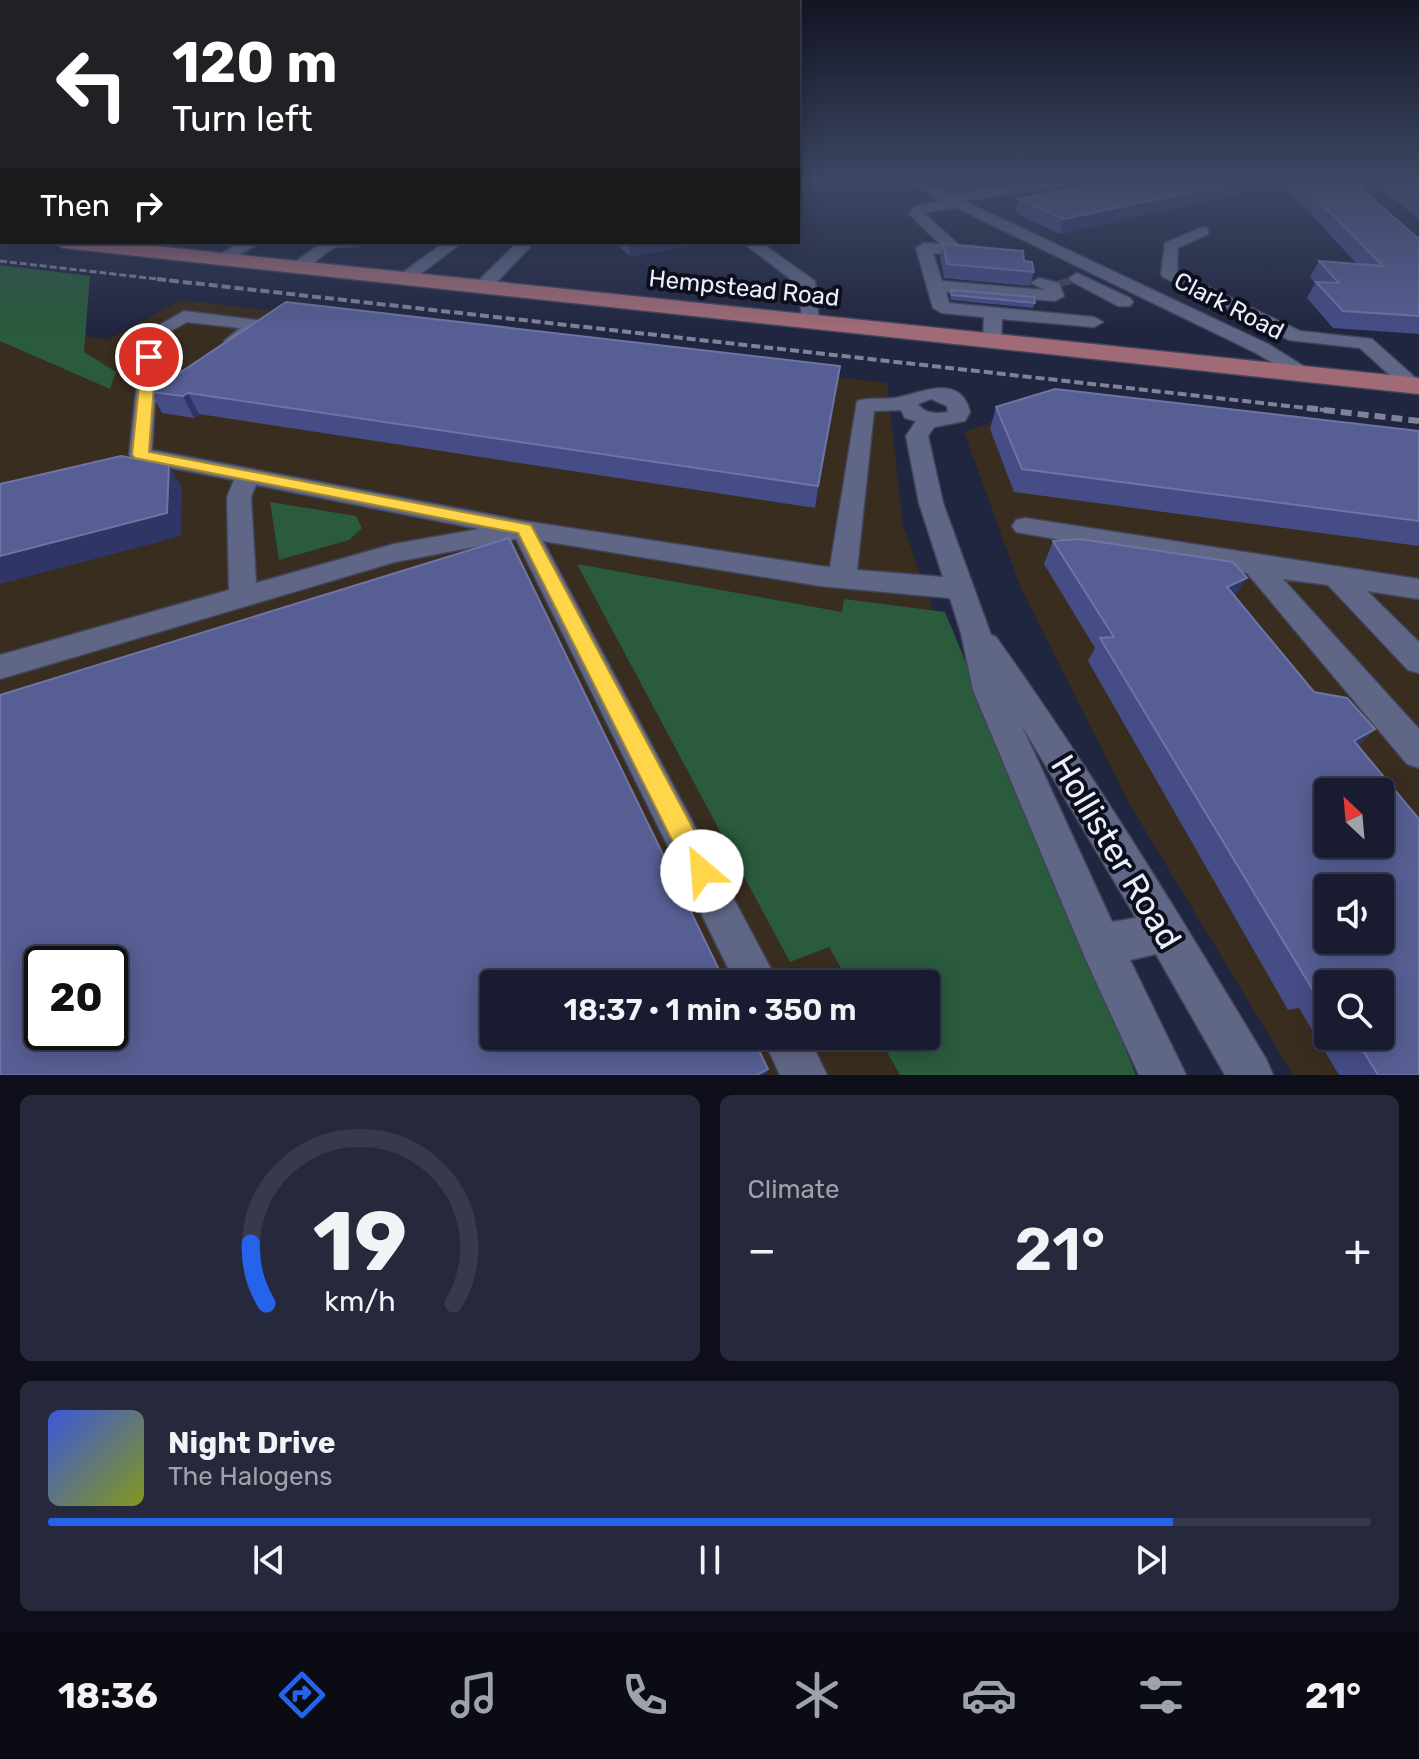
<!DOCTYPE html>
<html lang="en">
<head>
<meta charset="utf-8">
<style>
  body { margin:0; font-family:Rubik,sans-serif; background:#26293c; color:#f1f3f6; height:100vh; display:flex; flex-direction:column; font-size:30px; white-space:nowrap }
  * { box-sizing:border-box; margin:0 }
  p { font-size:26px; color:#9fa1ab }
  .icon { flex:none; width:44px; height:44px; fill:none; stroke:currentColor; stroke-width:2; stroke-linecap:round; stroke-linejoin:round }
  .map { position:relative; height:1075px; overflow:hidden }
  .drawer { display:flex; flex-direction:column; gap:20px; padding:20px; background:#0e0f1a; flex:1 }
  .drawer>* { flex:none }
  .guide { position:absolute; left:0px; top:0px; width:800px; height:244px; box-shadow:0 4px 20px #0003,0 0 0 2px #373a4c; background:#202124; color:#fff; overflow:hidden }
  .needle { width:52px; rotate:334deg }
  .buttons { position:absolute; left:1314px; top:778px; display:grid; gap:16px }
  .buttons a { display:grid; place-items:center; width:80px; height:80px; border-radius:8px; background:#191c30; box-shadow:0 4px 20px #0003,0 0 0 2px #373a4c; font-size:40px }
  .speed { position:absolute; left:24px; top:946px; display:flex; gap:16px; font-size:40px; font-weight:700; text-align:center }
  .speed>* { display:grid; place-content:center; width:104px; height:104px; border-radius:50%; background:#191c30; box-shadow:0 4px 20px #0003,0 0 0 2px #373a4c; line-height:1 }
  .speed .limit { border:4px solid #111; border-radius:12px; background:#fff; color:#111 }
  .pin { position:absolute; display:grid; place-items:center; width:68px; height:68px; color:#fff; margin:-34px; border:4px solid #fff; border-radius:50%; box-shadow:0 2px 8px #0007 }
  .me { position:absolute; width:88px; margin:-44px; rotate:333deg; stroke-linejoin:round; filter:drop-shadow(0 0 6px #0008) }
  .turn { display:flex; align-items:center; gap:28px; height:168px; padding:0 40px; font-size:36px }
  .turn .icon { width:104px; height:104px; stroke-width:2.5 }
  .turn b { display:block; font-size:56px; line-height:68px }
  .then { display:flex; align-items:center; height:76px; padding:0 40px; background:#0003; gap:16px; font-size:30px }
  .big { font-size:60px; font-weight:600; line-height:1.1 }
  .drawer .tile { flex:1; display:flex; flex-direction:column; justify-content:center; gap:12px; min-width:0; padding:0 28px; border-radius:12px; background:#26293c }
  .drawer .dial { align-items:center; gap:0 }
  .dial svg { height:208px; overflow:visible; fill:none; stroke:#373a4c; stroke-width:7; stroke-linecap:round; text-anchor:middle }
  .dial text { fill:#f1f3f6; stroke:none }
  .song { display:flex; align-items:center; gap:24px }
  .cover { width:96px; height:96px; border-radius:12px; background:linear-gradient(135deg,hsl(230 70% 55%),hsl(70 70% 35%)) }
  .played { height:8px; border-radius:4px; background:linear-gradient(90deg,#2563eb 85%,#373a4c 85%) }
  .keys { display:flex; justify-content:space-around; direction:ltr }
  .heat { display:flex; justify-content:space-between; align-items:center; font-size:44px; direction:ltr }
  .drawer .tiles { flex:1; display:grid; gap:20px; grid-template-columns:1fr 1fr }
  .tile:last-child { grid-column:span 2 }
  .trip { position:absolute; left:480px; top:970px; width:460px; height:80px; border-radius:8px; background:#191c30; box-shadow:0 4px 20px #0003,0 0 0 2px #373a4c; font-weight:600; line-height:80px; text-align:center }
  .dock { display:flex; height:128px; justify-content:space-around; align-items:center; background:#0a0b13; color:#9fa1ab }
  .dock .icon { width:56px; height:56px }
  .dock .on { color:#2563eb }
  .dock b { font-size:36px; color:#f1f3f6 }
  .map>svg:first-child { display:block }
  .industrial { fill:#392d1f; fill-rule:evenodd }
  .green { fill:#295b3c }
  .lines { fill:none; stroke-linecap:round; stroke-linejoin:round }
  .minor-tunnel { stroke:#3f445c; stroke-width:19; stroke-dasharray:19 9; stroke-linecap:butt }
  .minor-casing { stroke:#41445a; stroke-width:3 }
  .major-casing { stroke:#41445a; stroke-width:3 }
  .minor { fill:#606786; fill-rule:evenodd }
  .major { fill:#a06b76; fill-rule:evenodd }
  .rail-far2 { stroke:#7f8398; stroke-width:3; stroke-dasharray:7 3; stroke-linecap:butt }
  .rail-far1 { stroke:#7f8398; stroke-width:4; stroke-dasharray:9 4; stroke-linecap:butt }
  .rail { stroke:#7f8398; stroke-width:6; stroke-dasharray:11 6; stroke-linecap:butt }
  .wall { fill:#454c86; fill-rule:evenodd }
  .shaded-wall { fill:#2f3665 }
  .building { fill:#565e93; stroke:#6e74a3; stroke-width:2; fill-rule:evenodd }
  .route { fill:#ffd54a; stroke:#a68a30; stroke-width:2 }
  .labels { text-anchor:middle; dominant-baseline:central; stroke-width:8; stroke-linejoin:round; paint-order:stroke }
  .far-street-label { font-size:24px; fill:#ebeefd; stroke:#0d101c }
  .near-street-label { font-size:34px; fill:#ebeefd; stroke:#0d101c }
</style>
</head>
<body>
<div class="map">
<svg width="1419" height="1075" viewBox="0 0 1419 1075">
  <rect width="100%" height="100%" fill="#212640"/>
  <!-- industrial -->
  <path class="industrial" d="M181 300 887 383 903 525 1007 822 1118 1075H0V319L107 340ZM42 964H110V1032H42ZM494 984H926V1036H494Z
    M1042 406 1419 451V1075H1293L1130 805 1020 586 964 432ZM1328 792H1380V844H1328ZM1328 888H1380V940H1328ZM1328 984H1380V1036H1328Z"/>
  <!-- green -->
  <path class="green" d="M0 265 90 276 84 352 116 372 110 389 0 341Z
    M270 502 356 516 362 528 349 540 279 560Z
    M577 564 842 612 844 599 945 612 1136 1075H900L878 1036H926V984H850L829 947 790 962Z"/>
  <g class="lines">
    <!-- minor-tunnel -->
    <path class="minor-tunnel" d="M1063 279 1065 286"/>
    <defs>
      <path id="minor" d="M904 180H919L951 195 1049 180H1076L1070 184 964 201 1268 344 1318 375 1308 381 1301 379 1254 352 955 207 924 213 959 245 976 246 984 251 976 256 933 253 942 281 1045 290 1031 283 1039 278 1059 283 1064 296 1055 301 946 292 949 303 1094 317 1103 322 1094 327 1002 319 1001 340 992 346 985 344 983 340 984 317 942 313 933 308 916 248 924 243 940 244 909 214 914 207 943 201Z
        M1203 227 1208 228V234L1178 248 1177 272 1300 331 1372 339 1419 381V391L1406 390 1360 348 1289 340 1163 277 1161 274 1165 243Z
        M242 242H261L228 262H216V256Z
        M323 242H369C359 249 349 245 337 247 321 251 311 274 292 270V264Z
        M445 242 460 244 411 281H399V275Z
        M512 242H528L530 247 489 290H477L475 286 477 282 514 246Z
        M742 242H760L815 281 819 321 816 325H804L801 321V287Z
        M1077 273 1130 298 1133 302 1130 306H1118L1071 281 1069 278Z
        M184 311 257 320 266 325 233 347 224 341 240 328 187 322 160 337 157 383 181 370 191 376 155 402 152 450 524 521 820 566 830 567 857 401C869 397 882 400 895 398 917 395 960 371 970 412L965 421 934 427 928 436 943 503 991 635 996 637C1093 773 1180 916 1266 1059L1273 1075H1225L1156 954 1130 960 1186 1075H1139L1086 960 973 690 961 633 950 598 820 586 543 541 779 984H736L516 539 395 562 0 679V655L229 590 227 497 234 480 140 462 132 460 129 455 142 335ZM931 399 947 406 948 412C938 414 924 414 918 404ZM901 410 905 418 916 421 906 436 919 503 943 577 857 570 874 411ZM256 485 479 529 394 544 256 583 251 497ZM1021 724 1136 918 1112 922Z
        M1025 518 1419 579V599L1367 591 1419 642V673L1408 670 1328 585 1283 579 1419 729V768L1407 764 1247 573 1016 532 1012 526 1016 520Z
        M762 1036H808L827 1075H780Z"/>
      <path id="major" d="M0 230H2V240H0Z
        M54 242H116L1419 378V394L63 248Z"/>
    </defs>
    <!-- minor casing -->
    <use href="#minor" class="minor-casing"/>
    <!-- major casing -->
    <use href="#major" class="major-casing"/>
    <!-- minor -->
    <use href="#minor" class="minor"/>
    <!-- major -->
    <use href="#major" class="major"/>
    <!-- rail-far2 -->
    <path class="rail-far2" d="M0 261 175 281"/>
    <!-- rail-far1 -->
    <path class="rail-far1" d="M157 279 1324 410"/>
    <!-- rail -->
    <path class="rail" d="M1307 408 1419 421"/>
  </g>
  <!-- wall -->
  <path class="wall" d="M941 180H982L953 185Z
    M1096 180H1351L1419 239V334L1333 328 1307 298 1315 283 1310 277 1319 261 1357 264 1283 184 1060 234 1015 213 1018 199 1095 184Z
    M1378 180H1419V219L1376 184Z
    M615 242H710L630 257Z
    M943 244 1024 261 1034 272 1030 286 944 278 940 258Z
    M951 290 1035 303 1033 308 951 300 950 295Z
    M840 366 815 508 199 414 194 418 162 413 151 392Z
    M996 407 1419 431V546L1014 492 990 429Z
    M1053 541 1235 597 1314 692 1375 729 1358 746 1419 1075H1339L1299 1008 1288 1010 1088 661 1095 648 1044 564ZM1328 984 1380 1036H1328Z"/>
  <!-- shaded-wall -->
  <path class="shaded-wall" d="M954 180H982L953 185Z
    M1249 180H1285L1283 184 1060 234 1064 219Z
    M2 187V203L0 204V188Z
    M629 242H710L630 257Z
    M840 366 837 387 815 508 818 486Z
    M188 393 199 414 194 418 183 396Z
    M169 465 182 487 181 536 0 584V556Z
    M1247 578 1232 601 1227 587Z
    M1375 729 1352 751 1354 741Z
    M768 1069 766 1075H757Z"/>
  <!-- building -->
  <path class="building" d="M1098 180H1249L1064 219 1018 199 1104 182Z
    M1298 180H1351L1419 239V316L1343 311 1316 282 1339 283 1319 261 1383 266Z
    M1398 180H1419V195Z
    M943 244 1023 251 1024 261 1032 262 1034 272 947 264Z
    M951 290 1034 297 1035 303 952 295Z
    M286 302 840 366 818 486 188 393 183 396 151 392Z
    M1055 389 1419 431V521L1022 469 996 407Z
    M121 456 169 465 167 513 0 556V484Z
    M509 538 726 984H494V1036H752L768 1069 757 1075H0V695ZM42 964H110V1032H42Z
    M1080 539 1233 562 1247 578 1227 587 1314 692 1347 698 1375 729 1354 741 1419 819V1075H1378L1354 1036H1380V984H1328V994L1326 991 1314 992 1100 638 1114 637 1053 541ZM1328 792H1380V844H1328ZM1328 888H1380V940H1328Z"/>
  <!-- sky -->
  <linearGradient id="sky" x2="0" y2="1"><stop stop-color="#121523"/><stop offset="0.55" stop-color="#3d4764"/><stop offset="1" stop-color="#3d4764" stop-opacity="0"/></linearGradient>
  <rect width="1419" height="330" fill="url(#sky)"/>
  <!-- route -->
  <path class="route" d="M149 353 156 357 149 452 531 525 711 862 715 871 711 880 702 884 692 880 518 533 135 458 132 455 142 357Z"/>
  <g class="labels">
    <!-- far-street labels -->
    <g class="far-street-label">
      <text transform="translate(744 288) rotate(6)">Hempstead Road</text>
      <text transform="translate(1229 306) rotate(27)">Clark Road</text>
    </g>
    <!-- near-street labels -->
    <g class="near-street-label">
      <text transform="translate(1116 852) rotate(59)">Hollister Road</text>
    </g>
  </g>
</svg>
<div class="buttons">
<a><svg class="needle" viewBox="-14 -14 28 28"><path d="M0-13l5 13h-10z" fill="#e53935"/><path d="M0 13l5-13h-10z" fill="#9fa1ab"/></svg></a>
<a><svg class="icon" aria-label="sound" viewBox="0 0 24 24"><path d="M4 9h4l5-4v14l-5-4H4zM17 9q2 3 0 6"/></svg></a>
<a><svg class="icon" aria-label="search" viewBox="0 0 24 24"><circle cx="10" cy="10" r="6"/><path d="M15 15l6 6"/></svg></a>
</div>
<div class="speed"><div class="limit">20</div></div>
<div class="pin" style="left:149px;top:357px;background:#d93025"><svg class="icon" aria-label="arrive" viewBox="0 0 24 24"><path d="M6 21V4h12l-3 4 3 4H6"/></svg></div>
<svg class="me" style="left:702px;top:871px" viewBox="-20 -20 40 40"><circle r="19" fill="#fff"/><path d="M0-13L10 11 0 6-10 11z" fill="#ffd54a"/></svg>
<div class="trip">18:37 · 1 min · 350 m</div>
<div class="guide">
<div class="turn"><svg class="icon" aria-label="left" viewBox="0 0 24 24"><path d="M17 20v-9H6M10 6l-5 5 5 5"/></svg><div><b>120 m</b>Turn left</div></div>
<div class="then">Then<svg class="icon" aria-label="right" viewBox="0 0 24 24"><path d="M7 20v-9h11M14 6l5 5-5 5"/></svg></div>
</div>
</div>
<section class="drawer">
<div class="tiles">
<div class="tile dial"><svg viewBox="0 0 100 80">
<path d="M14 69A42 42 0 1 1 86 69"/>
<path d="M14 69A42 42 0 0 1 8 46" stroke="#2563eb"/>
<text x="50" y="56" font-size="32" font-weight="700">19</text>
<text x="50" y="72" font-size="11">km/h</text>
</svg></div>
<div class="tile"><p>Climate</p>
<div class="heat"><a>−</a><b class="big">21°</b><a>+</a></div>
</div>
<div class="tile">
<div class="song"><i class="cover"></i><div><b>Night Drive</b><p>The Halogens</p></div></div>
<div class="played"></div>
<div class="keys"><svg class="icon" aria-label="previous" viewBox="0 0 24 24"><path d="M18 5L8 12l10 7zM5 5v14"/></svg><svg class="icon" aria-label="pause" viewBox="0 0 24 24"><path d="M8 5v14M16 5v14"/></svg><svg class="icon" aria-label="next" viewBox="0 0 24 24"><path d="M6 5l10 7-10 7zM19 5v14"/></svg></div>
</div>
</div>
</section>
<nav class="dock">
<b>18:36</b>
<svg class="icon on" aria-label="directions" viewBox="0 0 24 24"><path d="M12 3l9 9-9 9-9-9zM9 14v-3h6M13 9l2 2-2 2"/></svg>
<svg class="icon" aria-label="music" viewBox="0 0 24 24"><path d="M9 18V5l10-2v13"/><circle cx="6" cy="18" r="3"/><circle cx="16" cy="16" r="3"/></svg>
<svg class="icon" aria-label="phone" viewBox="0 0 24 24"><path d="M5 4h4l2 5-3 2q2 4 5 5l2-3 5 2v4C11 20 4 13 5 4z"/></svg>
<svg class="icon" aria-label="climate" viewBox="0 0 24 24"><path d="M12 3v18M4 7l16 10M4 17L20 7"/></svg>
<svg class="icon" aria-label="car" viewBox="0 0 24 24"><path d="M5 17H2v-5l4-1 3-4h7l3 4 3 1v5h-3M9 17h6M6 11h13"/><circle cx="7" cy="17" r="2"/><circle cx="17" cy="17" r="2"/></svg>
<svg class="icon" aria-label="filters" viewBox="0 0 24 24"><path d="M4 7h16M4 17h16"/><circle cx="9" cy="7" r="2"/><circle cx="15" cy="17" r="2"/></svg>
<b>21°</b>
</nav>
</body>
</html>
